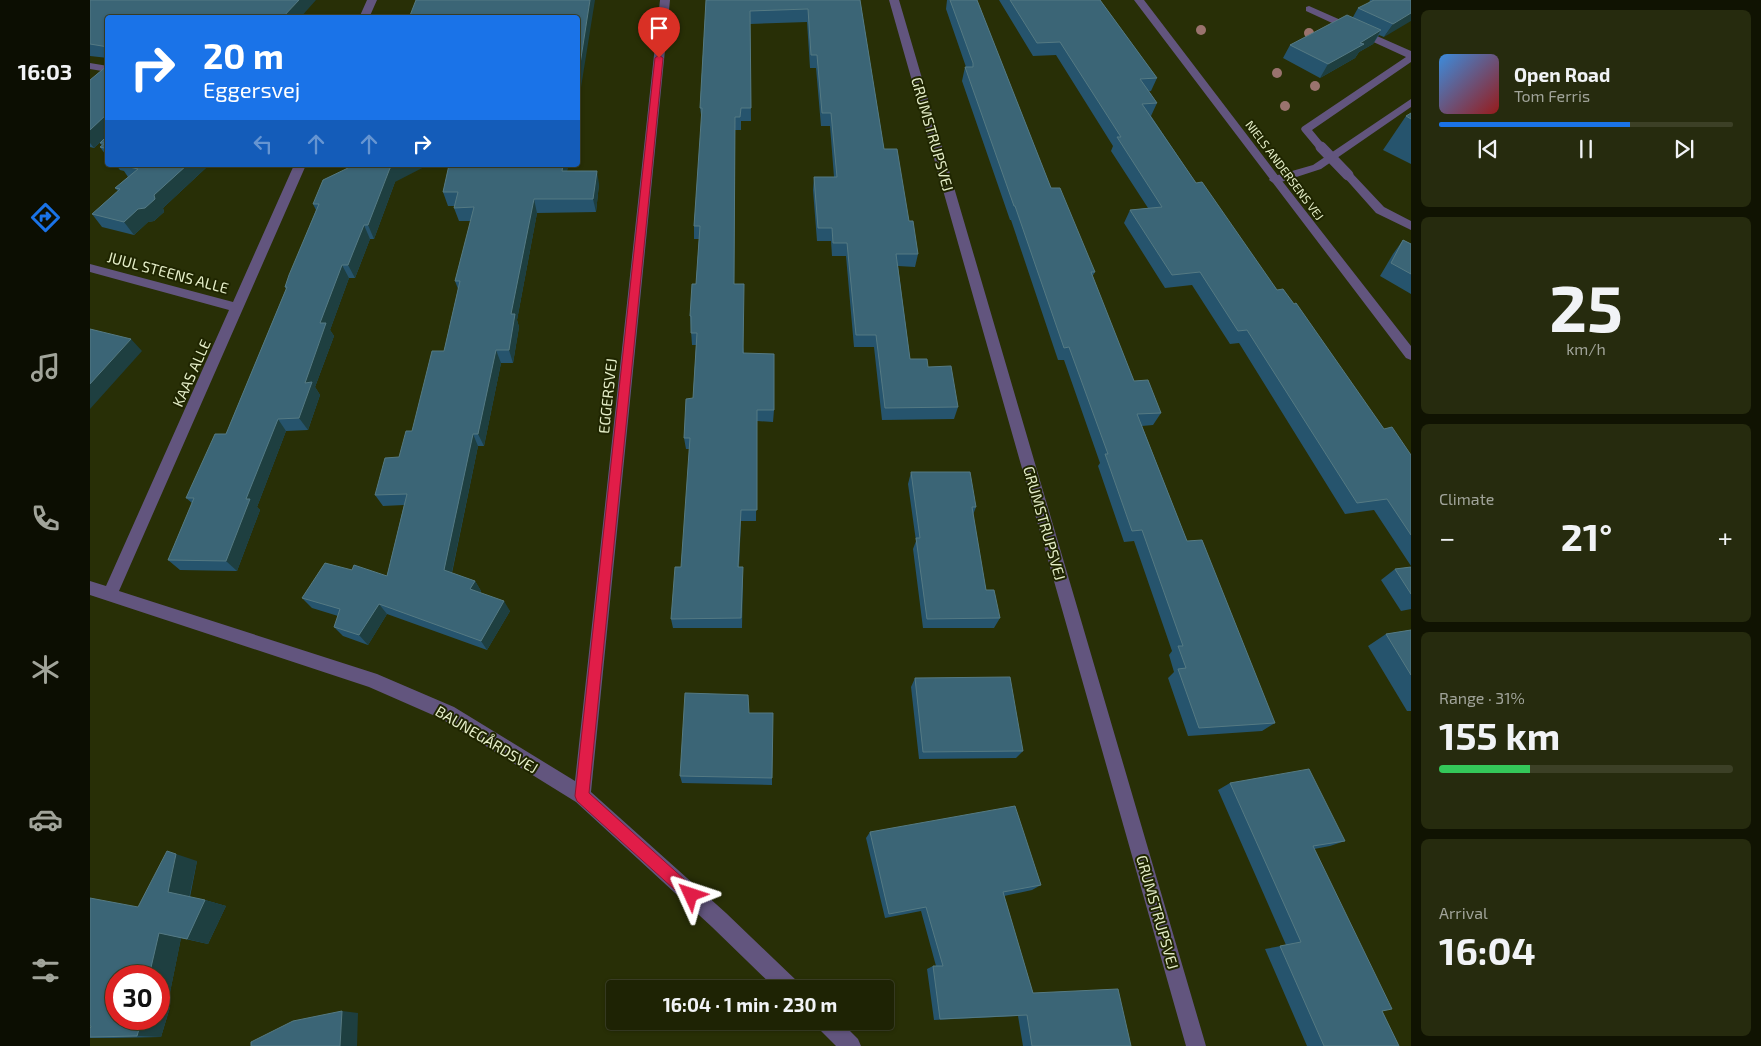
<!DOCTYPE html>
<html lang="en">
<head>
<meta charset="utf-8">
<style>
  body { margin:0; font-family:"Exo 2",sans-serif; background:#262b0e; color:#f1f3f6; height:100vh; display:flex; flex-direction:column; font-size:19px; white-space:nowrap }
  * { box-sizing:border-box; margin:0 }
  p { font-size:16px; color:#a1a49a }
  .icon { flex:none; width:28px; height:28px; fill:none; stroke:currentColor; stroke-width:2; stroke-linecap:round; stroke-linejoin:round }
  .map { position:relative; flex:1; overflow:hidden }
  .details { display:flex; flex-direction:column; gap:10px; padding:10px; background:#101302; width:350px }
  .details>* { flex:none }
  .guide { position:absolute; left:15px; top:15px; width:475px; height:152px; border-radius:5px; box-shadow:0 1px 4px #0004,0 0 0 1px #3c4026; background:#1a73e8; color:#fff; overflow:hidden }
  .speed { position:absolute; left:15px; top:965px; display:flex; gap:10px; font-size:25px; font-weight:700; text-align:center }
  .speed>* { display:grid; place-content:center; width:65px; height:65px; border-radius:50%; background:#1e2304; box-shadow:0 1px 4px #0004,0 0 0 1px #3c4026; line-height:1 }
  .speed .limit { border:8px solid #d22; background:#fff; color:#111 }
  .pin { position:absolute; display:grid; place-items:center; width:42px; height:42px; color:#fff; margin:-51px -21px; border-radius:50% 50% 50% 0; rotate:-45deg; box-shadow:0 0 5px #0007 }
  .pin .icon { rotate:45deg }
  .me { position:absolute; width:55px; margin:-28px; rotate:312deg; stroke-linejoin:round; filter:drop-shadow(0 0 4px #0008) }
  .turn { display:flex; align-items:center; gap:18px; height:105px; padding:0 15px; font-size:22px }
  .turn .icon { width:65px; height:65px; stroke-width:2.5 }
  .turn b { display:block; font-size:35px; line-height:42px }
  .lanes { display:flex; align-items:center; height:48px; padding:0 15px; background:#0003; justify-content:center; gap:25px; direction:ltr }
  .lanes .off { opacity:.35 }
  .big { font-size:38px; font-weight:700; line-height:1.1 }
  .details .card { flex:1; display:flex; flex-direction:column; justify-content:center; gap:8px; min-width:0; padding:0 18px; border-radius:8px; background:#262b0e }
  .details .dial { align-items:center; gap:0 }
  .dial b { font-size:65px; line-height:1 }
  .song { display:flex; align-items:center; gap:15px }
  .cover { width:60px; height:60px; border-radius:8px; background:linear-gradient(135deg,hsl(210 70% 55%),hsl(0 70% 35%)) }
  .played { height:5px; border-radius:2px; background:linear-gradient(90deg,#1a73e8 65%,#3c4026 65%) }
  .keys { display:flex; justify-content:space-around; direction:ltr }
  .heat { display:flex; justify-content:space-between; align-items:center; font-size:28px; direction:ltr }
  .charge { height:8px; border-radius:4px; background:linear-gradient(90deg,#34c759 31%,#3c4026 0) }
  .trip { position:absolute; left:516px; top:980px; width:288px; height:50px; border-radius:5px; background:#1e2304; box-shadow:0 1px 4px #0004,0 0 0 1px #3c4026; font-weight:700; line-height:50px; text-align:center }
  main { display:flex; flex:1; min-height:0 }
  .tabs { display:flex; flex-direction:column; width:90px; justify-content:space-around; align-items:center; background:#0c0e02; color:#a1a49a }
  .tabs .icon { width:35px; height:35px }
  .tabs .current { color:#1a73e8 }
  .tabs b { font-size:22px; color:#f1f3f6 }
  .map>svg:first-child { display:block }
  .lines { fill:none; stroke-linecap:round; stroke-linejoin:round }
  .service { fill:#62557e; fill-rule:evenodd }
  .minor { fill:#62557e; fill-rule:evenodd }
  .tertiary { fill:#62557e; fill-rule:evenodd }
  .service-bridge { stroke:#62557e; stroke-width:11 }
  .tree { fill:#9a736e }
  .wall { fill:#26546d }
  .shaded-wall { fill:#1e3f40 }
  .building { fill:#3b6576; stroke:#557a83 }
  .route { fill:#e11d48; stroke:#92132f }
  .labels { text-anchor:middle; dominant-baseline:central; stroke-width:4; stroke-linejoin:round; paint-order:stroke }
  .far-street-label { font-size:12px; fill:#e4edc7; stroke:#1f2500 }
  .street-label { font-size:15px; fill:#e4edc7; stroke:#1f2500 }
</style>
</head>
<body>
<main>
<nav class="tabs">
<b>16:03</b>
<svg class="icon current" aria-label="directions" viewBox="0 0 24 24"><path d="M12 3l9 9-9 9-9-9zM9 14v-3h6M13 9l2 2-2 2"/></svg>
<svg class="icon" aria-label="music" viewBox="0 0 24 24"><path d="M9 18V5l10-2v13"/><circle cx="6" cy="18" r="3"/><circle cx="16" cy="16" r="3"/></svg>
<svg class="icon" aria-label="phone" viewBox="0 0 24 24"><path d="M5 4h4l2 5-3 2q2 4 5 5l2-3 5 2v4C11 20 4 13 5 4z"/></svg>
<svg class="icon" aria-label="climate" viewBox="0 0 24 24"><path d="M12 3v18M4 7l16 10M4 17L20 7"/></svg>
<svg class="icon" aria-label="car" viewBox="0 0 24 24"><path d="M5 17H2v-5l4-1 3-4h7l3 4 3 1v5h-3M9 17h6M6 11h13"/><circle cx="7" cy="17" r="2"/><circle cx="17" cy="17" r="2"/></svg>
<svg class="icon" aria-label="filters" viewBox="0 0 24 24"><path d="M4 7h16M4 17h16"/><circle cx="9" cy="7" r="2"/><circle cx="15" cy="17" r="2"/></svg>
</nav>
<div class="map">
<svg width="1321" height="1046" viewBox="0 0 1321 1046">
  <rect width="100%" height="100%" fill="#282f06"/>
  <g class="lines">
    <!-- service -->
    <path class="service" d="M1219 6 1321 51V62L1222 130 1236 147 1231 150 1227 149 1212 131 1211 129 1212 127 1316 57 1216 11V7Z
      M1321 99V107L1231 169 1185 184 1179 180 1181 177 1223 165Z
      M1258 171 1262 173 1294 207 1321 221V230L1286 213 1254 177 1252 175 1254 173Z"/>
    <!-- minor -->
    <path class="minor" d="M277 0H287L279 18H269Z
      M570 0H580L501 792 636 913 708 982 711 989H686L622 927 486 802 352 719 279 687 0 595V581L16 586 139 310 0 272V264L143 302 204 165H216L29 591 287 674 364 707 485 781Z
      M799 0H809L1116 1046H1096Z
      M0 63 18 66V72L0 69Z
      M725 1021H750L768 1039 771 1046H746L728 1028Z"/>
    <!-- tertiary -->
    <path class="tertiary" d="M1044 0H1054L1189 177 1321 346V360L1316 358Z"/>
    <!-- service-bridge -->
    <path class="service-bridge" d="M1231 147 1258 175"/>
  </g>
  <!-- trees -->
  <g class="tree">
    <circle cx="1111" cy="30" r="5"/>
    <circle cx="1219" cy="33" r="5"/>
    <circle cx="1187" cy="73" r="5"/>
    <circle cx="1225" cy="86" r="5"/>
    <circle cx="1195" cy="106" r="5"/>
  </g>
  <!-- wall -->
  <path class="wall" d="M0 0 18 18V58L0 56Z
    M616 0H770L794 149 819 221 828 254 825 267 808 266 820 359 838 367 868 407 864 419 792 420 784 347H764L756 256H742L741 241H727L723 190 724 177H744L740 126H731L726 68H720L717 22 660 24 661 121H651V130H645L644 284 654 353 684 410 683 422 667 421 666 521H651L649 567 653 577 652 628H583L581 619 591 567 600 449H596L594 438 603 398 606 345H602L600 316 606 284 609 239H604V226L612 121 610 108Z
    M857 0H887L961 188 1005 272 1002 277 1044 381 1071 413 1063 425 1052 426 1097 541 1185 723 1172 731 1098 736 1078 678 1084 672 1079 655 1082 651 1044 541 1034 542 1008 466 1010 463 974 360H968L921 220H920L872 81 875 67H876L856 9Z
    M909 0H1010L1067 78 1061 91H1059L1067 103 1061 116 1106 183 1187 290 1294 429 1321 455V566L1284 510 1255 514 1149 343 1140 344 1102 285 1075 288 1034 223 1040 210 1058 208 1021 151 1023 146 966 55 943 56Z
    M1280 0H1321L1294 37 1289 35 1283 44 1269 52 1265 58 1230 78 1193 58 1200 45 1263 17 1268 8 1279 3Z
    M18 65V135L4 148 0 147V80Z
    M1321 113V164L1293 150 1316 116Z
    M18 135V158L10 147 12 146 10 143Z
    M26 165H119L73 208 74 212 64 221 58 222 44 235 12 227 2 214 28 191 25 188 38 177 34 171 30 170Z
    M359 165H478L477 171 509 184 506 212 447 213 427 320 429 327 423 363H411L394 446H388L362 573 385 581 391 591 390 593 420 611 397 650 297 614 278 645 253 636 244 627 248 616 222 608 212 598 262 570 297 576 314 505 293 506 285 495 309 457 322 431 354 351 368 289 365 281 381 221H369L364 208 365 206H358L353 192Z
    M305 182 284 239H280L265 278H259L240 330 244 336 225 387 230 395 218 430 196 431 167 507 170 510 147 571 90 570 78 560 102 503 96 498 136 434 196 289 195 287 226 210 223 204Z
    M1313 240 1321 244V294L1290 276 1303 254Z
    M821 472 886 507 883 515 896 590 910 618 904 628H833L823 549 826 541 818 484Z
    M1321 567V609L1311 611 1291 580 1305 569Z
    M1321 630V711H1317L1278 646 1296 634Z
    M825 678 933 751 926 758 829 759 821 687Z
    M659 713 682 778V785L592 783 590 776Z
    M1140 783 1255 841 1240 846 1224 849 1292 1011 1309 1046H1217L1175 949 1196 945 1128 790Z
    M780 832 951 885 942 890 914 896 943 993 1041 1046H933L928 1016 844 1020 837 969 843 966H846L831 911 795 918 776 838Z
    M107 861 100 897 115 900 136 906 118 944 91 938 77 1007H80L71 1037 24 1038H0L1 1026 48 907Z"/>
  <!-- shaded-wall -->
  <path class="shaded-wall" d="M209 0H226L210 18H192Z
    M500 0H505L488 106V77Z
    M1321 13V21L1294 37 1303 24Z
    M1291 30 1283 44 1269 52 1265 58 1230 78 1238 64 1270 43Z
    M18 113V135L4 148 0 143V130Z
    M97 165H119L73 208 74 212 64 221 58 222 44 235 34 222Z
    M307 165H338L305 182 284 239 278 225 300 168Z
    M473 165H478L475 185 472 171Z
    M507 171 509 184 506 212 503 199Z
    M444 199 447 213 427 320 429 327 423 363 419 350 421 314Z
    M274 225 280 239 265 278 258 265Z
    M252 265 259 278 240 330 244 336 225 387 230 395 218 430 209 418 215 383 230 323Z
    M41 339 52 351 0 409V384Z
    M406 350 411 363 394 446 388 434Z
    M188 419 196 431 167 507 170 510 147 571 136 561 156 499Z
    M383 434 388 446 360 581 354 570Z
    M651 510V521L648 577V567Z
    M385 581 391 591 386 599 380 589Z
    M414 601 420 611 397 650 391 641Z
    M289 604 297 614 278 645 269 635Z
    M86 854 107 861 99 898 78 892Z
    M115 900 136 906 118 944 97 939Z
    M69 933 91 938 77 1007H80L71 1037 47 1036 52 1019H69V976H59Z
    M252 1011 268 1013 267 1046H250Z"/>
  <!-- building -->
  <path class="building" d="M0 0H209L192 18H18V47L0 44Z
    M326 0H500L488 77V18H319Z
    M616 0H770L794 149H807L819 221H823L828 254H806L820 359H837L838 367 861 366 868 407 795 408 786 335H766L757 243H743L742 228H728L724 177H747L741 113H732L727 55H721L718 9 660 11 661 108H651L650 117H645L644 284H654L653 353 684 354V410H667V510H651L648 567H653L651 618 581 619 585 567H591L600 438H594L596 399 603 398 607 333H601V316H600L602 284H606L610 226H604L612 108H610Z
    M860 0H887L961 188H970L1005 272H1001L1044 381 1058 380 1071 413 1047 414 1097 541 1112 540 1185 723 1109 728 1088 669 1096 668 1088 646H1093L1052 530 1042 531 1015 454H1018L979 347 974 348 925 206H924L875 67H883V63Z
    M920 0H1010L1067 78 1050 79 1067 103 1052 104 1106 183 1112 182 1187 290 1193 289 1204 304 1206 303 1294 429 1302 427 1321 455V535L1297 499 1267 503 1157 330 1148 331 1110 272 1082 275 1040 210 1072 207 1027 137H1031L970 42 947 43Z
    M1284 0H1321V13L1303 24 1268 8Z
    M1257 15 1291 30 1270 43 1274 44 1238 64 1200 45Z
    M18 65V113L0 130V80Z
    M1321 113V119L1316 116Z
    M18 135V149L10 147 15 143H10Z
    M31 165H97L64 195 65 199 55 208 48 209 34 222 2 214 30 189 25 188 48 169Z
    M259 165H307L300 168 278 225H274L258 265H252L230 323H236L215 383 222 382 209 418 188 419 156 499H160L136 561 78 560 104 498H96L125 434H136L197 287H195L199 275 229 204H223L233 180 258 168Z
    M359 165H473L472 171H507L503 199H444L421 314H425L419 350H406L388 434H383L354 570 385 581 380 589 414 601 391 641 289 604 269 635 244 627 250 609 212 598 235 563 262 570 264 565 297 576 317 494 285 495 295 458 309 457 316 431H322L342 351H354L370 281H365L384 207 364 208 368 192H353Z
    M1313 240 1321 244V274L1301 263Z
    M0 329 41 339 0 384Z
    M821 472H880L886 507H882L896 590H904L910 618 837 619 826 538H830Z
    M1321 567V594L1305 569Z
    M1321 630V675L1296 634Z
    M920 677 933 751 833 752 825 678Z
    M595 693 658 695 659 713H683L682 778 590 776Z
    M1219 769 1255 841 1223 846 1302 1009 1292 1011 1309 1046H1234L1190 946 1211 942 1140 783Z
    M925 806 951 885 913 892 943 993 1028 989 1041 1046H942L937 1015 850 1019 843 966H853L836 907 799 914 780 832Z
    M77 851 86 854 78 892 115 900 97 939 69 933 59 976H26V1019H52L47 1036 0 1037V1029L1 1026H0V898L48 907Z
    M252 1011 250 1046H161V1042L203 1021Z"/>
  <!-- route -->
  <path class="route" d="M569 55 573 58 499 793 606 890 608 895 606 900 601 902 596 900 487 801 485 796 565 58Z"/>
  <g class="labels">
    <!-- far-street labels -->
    <g class="far-street-label">
      <text transform="translate(1195 170) rotate(53)">NIELS ANDERSENS VEJ</text>
    </g>
    <!-- street labels -->
    <g class="street-label">
      <text transform="translate(843 134) rotate(74)">GRUMSTRUPSVEJ</text>
      <text transform="translate(78 272) rotate(15)">JUUL STEENS ALLE</text>
      <text transform="translate(101 373) rotate(-66)">KAAS ALLE</text>
      <text transform="translate(517 396) rotate(-84)">EGGERSVEJ</text>
      <text transform="translate(955 523) rotate(74)">GRUMSTRUPSVEJ</text>
      <text transform="translate(397 739) rotate(31)">BAUNEGÅRDSVEJ</text>
      <text transform="translate(1068 912) rotate(74)">GRUMSTRUPSVEJ</text>
    </g>
  </g>
</svg>
<div class="speed"><div class="limit">30</div></div>
<div class="pin" style="left:569px;top:58px;background:#d93025"><svg class="icon" aria-label="arrive" viewBox="0 0 24 24"><path d="M6 21V4h12l-3 4 3 4H6"/></svg></div>
<svg class="me" style="left:601px;top:895px" viewBox="-20 -20 40 40"><path d="M0-17L14 15 0 8-14 15z" fill="#e11d48" stroke="#fff" stroke-width="4"/></svg>
<div class="trip">16:04 · 1 min · 230 m</div>
<div class="guide">
<div class="turn"><svg class="icon" aria-label="right" viewBox="0 0 24 24"><path d="M7 20v-9h11M14 6l5 5-5 5"/></svg><div><b>20 m</b>Eggersvej</div></div>
<div class="lanes"><svg class="icon off" aria-label="left" viewBox="0 0 24 24"><path d="M17 20v-9H6M10 6l-5 5 5 5"/></svg><svg class="icon off" aria-label="ahead" viewBox="0 0 24 24"><path d="M12 20V5M6 11l6-6 6 6"/></svg><svg class="icon off" aria-label="ahead" viewBox="0 0 24 24"><path d="M12 20V5M6 11l6-6 6 6"/></svg><svg class="icon" aria-label="right" viewBox="0 0 24 24"><path d="M7 20v-9h11M14 6l5 5-5 5"/></svg></div>
</div>
</div>
<section class="details">
<div class="card">
<div class="song"><i class="cover"></i><div><b>Open Road</b><p>Tom Ferris</p></div></div>
<div class="played"></div>
<div class="keys"><svg class="icon" aria-label="previous" viewBox="0 0 24 24"><path d="M18 5L8 12l10 7zM5 5v14"/></svg><svg class="icon" aria-label="pause" viewBox="0 0 24 24"><path d="M8 5v14M16 5v14"/></svg><svg class="icon" aria-label="next" viewBox="0 0 24 24"><path d="M6 5l10 7-10 7zM19 5v14"/></svg></div>
</div>
<div class="card dial"><b>25</b><p>km/h</p></div>
<div class="card"><p>Climate</p>
<div class="heat"><a>−</a><b class="big">21°</b><a>+</a></div>
</div>
<div class="card"><p>Range · 31%</p><b class="big">155 km</b><div class="charge"></div></div>
<div class="card"><p>Arrival</p><b class="big">16:04</b></div>
</section>
</main>
</body>
</html>
